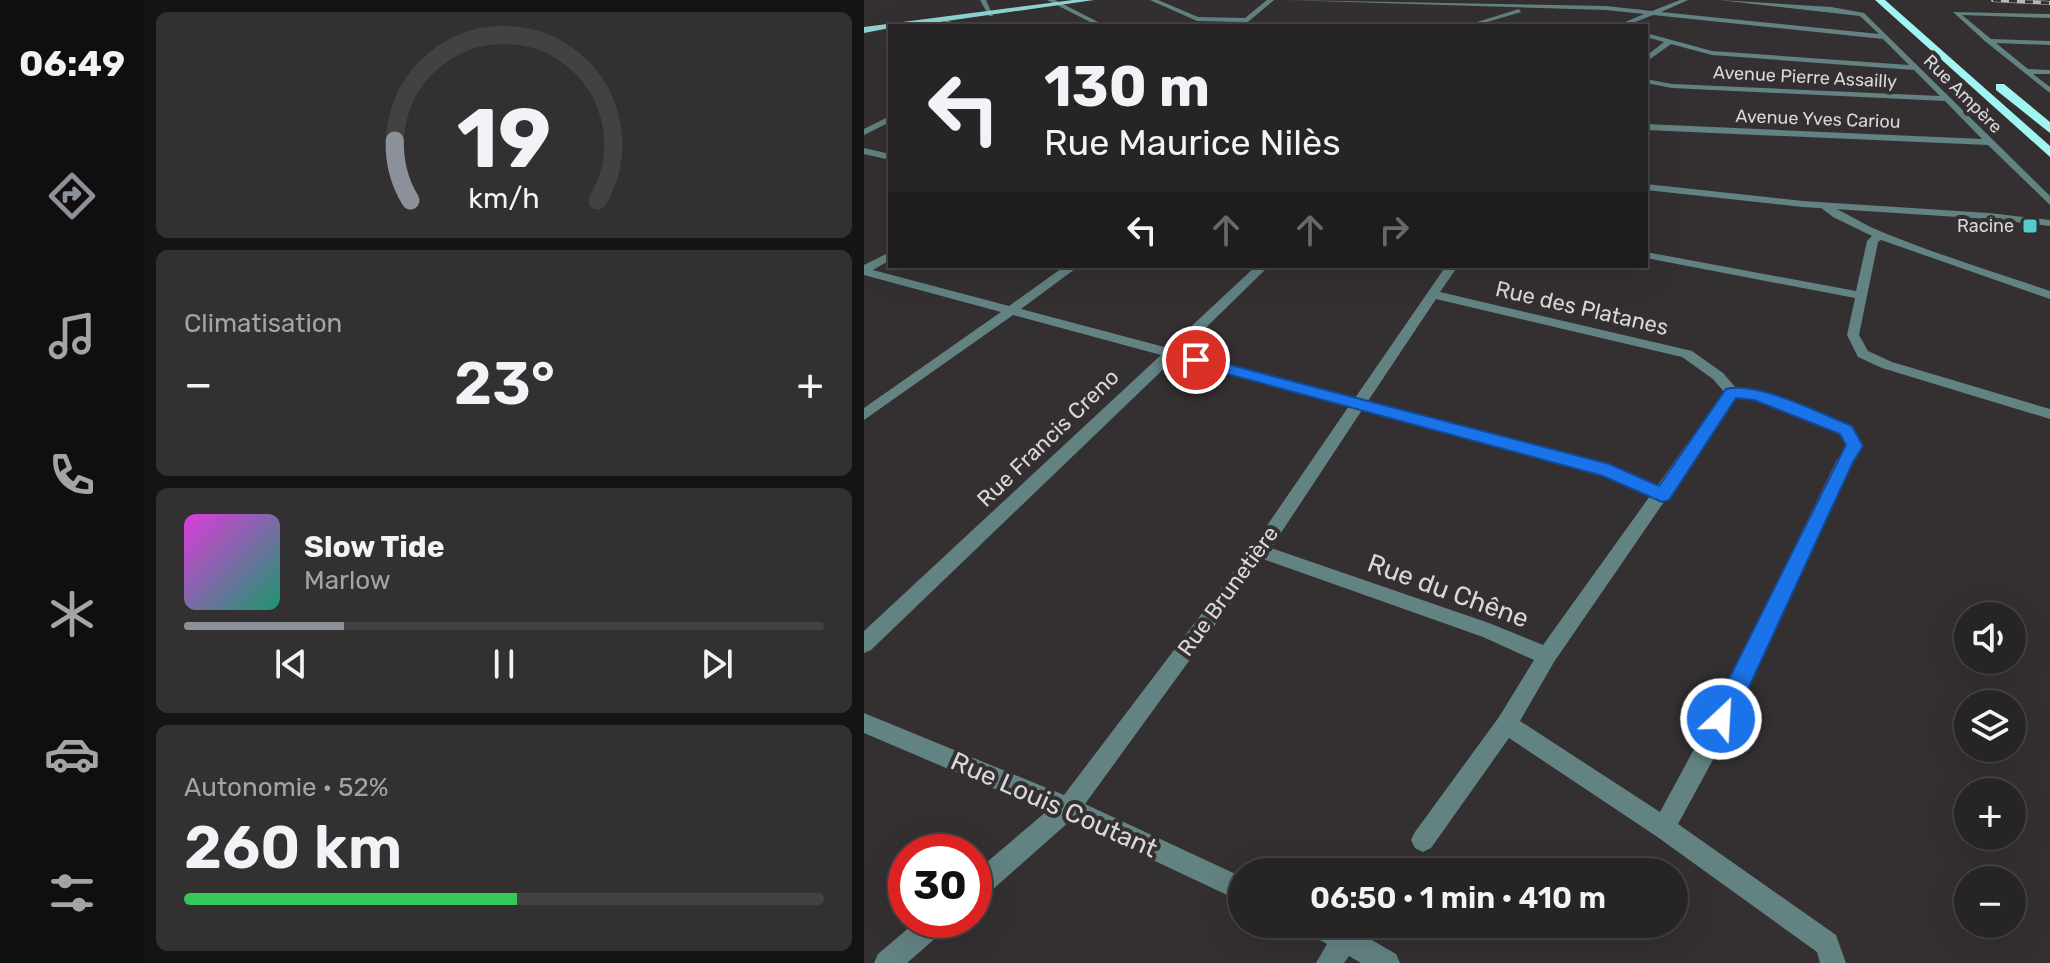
<!DOCTYPE html>
<html lang="fr">
<head>
<meta charset="utf-8">
<style>
  body { margin:0; font-family:Rubik,sans-serif; background:#333032; color:#f1f3f6; height:100vh; display:flex; flex-direction:column; font-size:30px; white-space:nowrap }
  * { box-sizing:border-box; margin:0 }
  p { font-size:26px; color:#a4a4a7 }
  .icon { flex:none; width:44px; height:44px; fill:none; stroke:currentColor; stroke-width:2; stroke-linecap:round; stroke-linejoin:round }
  .map { position:relative; flex:1; overflow:hidden }
  .panel { display:flex; flex-direction:column; gap:12px; padding:12px; background:#151415; width:720px }
  .panel>* { flex:none }
  .guide { position:absolute; left:24px; top:24px; width:760px; height:244px; border-radius:0px; box-shadow:0 8px 32px #0002,0 0 0 2px #434143; background:#272426; color:#f1f3f6; overflow:hidden }
  .controls { position:absolute; left:1090px; top:602px; display:grid; gap:16px }
  .controls a { display:grid; place-items:center; width:72px; height:72px; border-radius:50%; background:#272426; box-shadow:0 8px 32px #0002,0 0 0 2px #434143; font-size:40px }
  .speed { position:absolute; left:24px; top:834px; display:flex; gap:16px; font-size:40px; font-weight:700; text-align:center }
  .speed>* { display:grid; place-content:center; width:104px; height:104px; border-radius:50%; background:#272426; box-shadow:0 8px 32px #0002,0 0 0 2px #434143; line-height:1 }
  .speed .limit { border:12px solid #d22; background:#fff; color:#111 }
  .pin { position:absolute; display:grid; place-items:center; width:68px; height:68px; color:#fff; margin:-34px; border:4px solid #fff; border-radius:50%; box-shadow:0 2px 8px #0007 }
  .me { position:absolute; width:88px; margin:-44px; rotate:25deg; stroke-linejoin:round; filter:drop-shadow(0 0 6px #0008) }
  .turn { display:flex; align-items:center; gap:28px; height:168px; padding:0 24px; font-size:36px }
  .turn .icon { width:104px; height:104px; stroke-width:2.5 }
  .turn b { display:block; font-size:56px; line-height:68px }
  .lanes { display:flex; align-items:center; height:76px; padding:0 24px; background:#0003; justify-content:center; gap:40px; direction:ltr }
  .lanes .off { opacity:.35 }
  .big { font-size:60px; font-weight:600; line-height:1.1 }
  .panel .tile { flex:1; display:flex; flex-direction:column; justify-content:center; gap:12px; min-width:0; padding:0 28px; border-radius:12px; background:#333032 }
  .panel .dial { align-items:center; gap:0 }
  .dial svg { height:208px; overflow:visible; fill:none; stroke:#434143; stroke-width:7; stroke-linecap:round; text-anchor:middle }
  .dial text { fill:#f1f3f6; stroke:none }
  .song { display:flex; align-items:center; gap:24px }
  .cover { width:96px; height:96px; border-radius:12px; background:linear-gradient(135deg,hsl(300 70% 55%),hsl(160 70% 35%)) }
  .played { height:8px; border-radius:4px; background:linear-gradient(90deg,#8c9099 25%,#434143 25%) }
  .keys { display:flex; justify-content:space-around; direction:ltr }
  .heat { display:flex; justify-content:space-between; align-items:center; font-size:44px; direction:ltr }
  .charge { height:12px; border-radius:6px; background:linear-gradient(90deg,#34c759 52%,#434143 0) }
  .trip { position:absolute; left:364px; top:858px; width:460px; height:80px; border-radius:40px; background:#272426; box-shadow:0 8px 32px #0002,0 0 0 2px #434143; font-weight:600; line-height:80px; text-align:center }
  main { display:flex; flex:1; min-height:0 }
  .tabs { display:flex; flex-direction:column; width:144px; justify-content:space-around; align-items:center; background:#100e0f; color:#a4a4a7 }
  .tabs .icon { width:56px; height:56px }
  .tabs .current { color:#8c9099 }
  .tabs b { font-size:36px; color:#f1f3f6 }
  .map>svg:first-child { display:block }
  .lines { fill:none; stroke-linecap:round; stroke-linejoin:round }
  .minor { fill:#628382; fill-rule:evenodd }
  .tertiary { fill:#628382; fill-rule:evenodd }
  .primary { fill:#8fd4d2; fill-rule:evenodd }
  .motorway { fill:#a0f4f2; fill-rule:evenodd }
  .rail-casing { stroke:#bbb7b9; stroke-width:4 }
  .rail { stroke:#343032; stroke-width:3; stroke-dasharray:8; stroke-linecap:butt }
  .route { fill:#1a73e8; stroke:#114b97; stroke-width:2 }
  .poi-dot { fill:#53cdcb; stroke:#343032; stroke-width:3 }
  .labels { text-anchor:middle; dominant-baseline:central; stroke-width:8; stroke-linejoin:round; paint-order:stroke }
  .far-street-label { font-size:18px; fill:#dad7d8; stroke:#343032 }
  .far-poi-label { font-size:18px; fill:#dad7d8; stroke:#343032; text-anchor:end }
  .street-label { font-size:22px; fill:#dad7d8; stroke:#343032 }
  .near-street-label { font-size:26px; fill:#dad7d8; stroke:#343032 }
</style>
</head>
<body>
<main>
<nav class="tabs">
<b>06:49</b>
<svg class="icon current" aria-label="directions" viewBox="0 0 24 24"><path d="M12 3l9 9-9 9-9-9zM9 14v-3h6M13 9l2 2-2 2"/></svg>
<svg class="icon" aria-label="music" viewBox="0 0 24 24"><path d="M9 18V5l10-2v13"/><circle cx="6" cy="18" r="3"/><circle cx="16" cy="16" r="3"/></svg>
<svg class="icon" aria-label="phone" viewBox="0 0 24 24"><path d="M5 4h4l2 5-3 2q2 4 5 5l2-3 5 2v4C11 20 4 13 5 4z"/></svg>
<svg class="icon" aria-label="climate" viewBox="0 0 24 24"><path d="M12 3v18M4 7l16 10M4 17L20 7"/></svg>
<svg class="icon" aria-label="car" viewBox="0 0 24 24"><path d="M5 17H2v-5l4-1 3-4h7l3 4 3 1v5h-3M9 17h6M6 11h13"/><circle cx="7" cy="17" r="2"/><circle cx="17" cy="17" r="2"/></svg>
<svg class="icon" aria-label="filters" viewBox="0 0 24 24"><path d="M4 7h16M4 17h16"/><circle cx="9" cy="7" r="2"/><circle cx="15" cy="17" r="2"/></svg>
</nav>
<section class="panel">
<div class="tile dial"><svg viewBox="0 0 100 80">
<path d="M14 69A42 42 0 1 1 86 69"/>
<path d="M14 69A42 42 0 0 1 8 46" stroke="#8c9099"/>
<text x="50" y="56" font-size="32" font-weight="700">19</text>
<text x="50" y="72" font-size="11">km/h</text>
</svg></div>
<div class="tile"><p>Climatisation</p>
<div class="heat"><a>−</a><b class="big">23°</b><a>+</a></div>
</div>
<div class="tile">
<div class="song"><i class="cover"></i><div><b>Slow Tide</b><p>Marlow</p></div></div>
<div class="played"></div>
<div class="keys"><svg class="icon" aria-label="previous" viewBox="0 0 24 24"><path d="M18 5L8 12l10 7zM5 5v14"/></svg><svg class="icon" aria-label="pause" viewBox="0 0 24 24"><path d="M8 5v14M16 5v14"/></svg><svg class="icon" aria-label="next" viewBox="0 0 24 24"><path d="M6 5l10 7-10 7zM19 5v14"/></svg></div>
</div>
<div class="tile"><p>Autonomie · 52%</p><b class="big">260 km</b><div class="charge"></div></div>
</section>
<div class="map">
<svg width="1186" height="963" viewBox="0 0 1186 963">
  <rect width="100%" height="100%" fill="#343032"/>
  <g class="lines">
    <!-- minor -->
    <path class="minor" d="M116 0H122L129 16H125Z
      M183 0H191L242 26H234Z
      M286 0H294L334 17 381 18 403 0H410L379 26H372L376 22 333 21Z
      M422 0 742 6 788 11 816 0H824L797 12 1015 34 996 16 855 0 967 7 1000 13 1186 196V205L1124 145 782 130V124L1118 139 1081 101 808 88 782 83V79L808 84 1076 96 1050 70 848 55 807 44 782 62V56L800 42 782 37V33L848 51 1045 65 1019 39 789 15 761 26H752L780 14 742 10Z
      M655 9 657 12 610 26H600Z
      M1089 12 1186 14V18L1098 15 1127 39 1186 41V45L1132 43 1164 69 1186 70V74H1169L1186 87V93L1122 42Z
      M26 116V122L0 135V129Z
      M0 148 26 154V160L0 154Z
      M956 203C964 202 999 224 1011 229 1068 253 1127 271 1186 291V299L1017 240 1014 242 995 335 1004 351 1028 362 1186 409V419L1018 368 994 357 983 335 991 298 782 258V252L992 291 1003 241 1008 236 969 217 956 207Z
      M26 252V260L9 270 145 306 201 266H215L157 309 304 348 392 266H405L317 352 491 398 582 266H594L576 292 828 351 859 373 872 388 898 392 987 426 999 446 988 462 851 756 814 824 972 935 982 963H956L953 952 792 836 645 738 567 848 559 852 551 848 547 840 551 832 635 717 670 660 619 637 399 559 221 804 378 877V902L206 821 119 898 110 901V873L183 811 0 733V713L200 795 389 546 485 406 310 359 7 650 0 653V631L297 355 149 315 0 420V408L137 312 0 275V265ZM572 299 818 357 849 379 860 392 793 486 745 465 504 401ZM872 397 891 399 977 434 983 446 973 460 835 740 796 812 656 721 690 662ZM498 410 740 476 786 496 679 645 625 623 407 548Z
      M54 920H86L82 929 43 963H10L14 954Z
      M439 924 482 925 532 954 536 963H497L485 956 480 963H452L463 944 443 933Z"/>
    <!-- tertiary -->
    <path class="tertiary" d="M80 19 97 26H89L80 21Z
      M782 184 939 201 1125 213 1186 220V226L1125 219 939 207 782 190Z"/>
    <!-- primary -->
    <path class="primary" d="M209 0H230L48 26H26V28L0 33V27Z"/>
    <!-- motorway -->
    <path class="motorway" d="M1011 0H1021L1186 146V157Z
      M1132 84H1140L1186 122V133L1132 90Z"/>
    <defs>
      <path id="rail" d="M1129 0 1186 3"/>
    </defs>
    <!-- rail casing -->
    <use href="#rail" class="rail-casing"/>
    <!-- rail -->
    <use href="#rail" class="rail"/>
  </g>
  <!-- route -->
  <path class="route" d="M332 356 745 464 795 486 862 389C894 381 957 414 988 426L999 446 989 462 866 728 857 731 849 728 845 719 982 445 976 434 890 400 872 398 805 500 798 502 739 476 327 364 325 360Z"/>
  <!-- markers -->
  <rect class="poi-dot" x="1158" y="218" width="16" height="16" rx="4"/>
  <g class="labels">
    <!-- far-street labels -->
    <g class="far-street-label">
      <text transform="translate(941 77) rotate(3)">Avenue Pierre Assailly</text>
      <text transform="translate(1099 94) rotate(45)">Rue Ampère</text>
      <text transform="translate(954 119) rotate(2)">Avenue Yves Cariou</text>
    </g>
    <!-- far-poi labels -->
    <g class="far-poi-label">
      <text x="1150" y="226">Racine</text>
    </g>
    <!-- street labels -->
    <g class="street-label">
      <text transform="translate(718 308) rotate(13)">Rue des Platanes</text>
      <text transform="translate(184 438) rotate(-44)">Rue Francis Creno</text>
      <text transform="translate(364 591) rotate(-54)">Rue Brunetière</text>
    </g>
    <!-- near-street labels -->
    <g class="near-street-label">
      <text transform="translate(584 591) rotate(20)">Rue du Chêne</text>
      <text transform="translate(190 805) rotate(24)">Rue Louis Coutant</text>
    </g>
  </g>
</svg>
<div class="controls">
<a><svg class="icon" aria-label="sound" viewBox="0 0 24 24"><path d="M4 9h4l5-4v14l-5-4H4zM17 9q2 3 0 6"/></svg></a>
<a><svg class="icon" aria-label="layers" viewBox="0 0 24 24"><path d="M12 4l9 5-9 5-9-5zM3 14l9 5 9-5"/></svg></a>
<a>+</a>
<a>−</a>
</div>
<div class="speed"><div class="limit">30</div></div>
<div class="pin" style="left:332px;top:360px;background:#d93025"><svg class="icon" aria-label="arrive" viewBox="0 0 24 24"><path d="M6 21V4h12l-3 4 3 4H6"/></svg></div>
<svg class="me" style="left:857px;top:719px" viewBox="-20 -20 40 40"><circle r="17" fill="#1a73e8" stroke="#fff" stroke-width="3"/><path d="M0-11L8 9 0 5-8 9z" fill="#fff"/></svg>
<div class="trip">06:50 · 1 min · 410 m</div>
<div class="guide">
<div class="turn"><svg class="icon" aria-label="left" viewBox="0 0 24 24"><path d="M17 20v-9H6M10 6l-5 5 5 5"/></svg><div><b>130 m</b>Rue Maurice Nilès</div></div>
<div class="lanes"><svg class="icon" aria-label="left" viewBox="0 0 24 24"><path d="M17 20v-9H6M10 6l-5 5 5 5"/></svg><svg class="icon off" aria-label="ahead" viewBox="0 0 24 24"><path d="M12 20V5M6 11l6-6 6 6"/></svg><svg class="icon off" aria-label="ahead" viewBox="0 0 24 24"><path d="M12 20V5M6 11l6-6 6 6"/></svg><svg class="icon off" aria-label="right" viewBox="0 0 24 24"><path d="M7 20v-9h11M14 6l5 5-5 5"/></svg></div>
</div>
</div>
</main>
</body>
</html>
